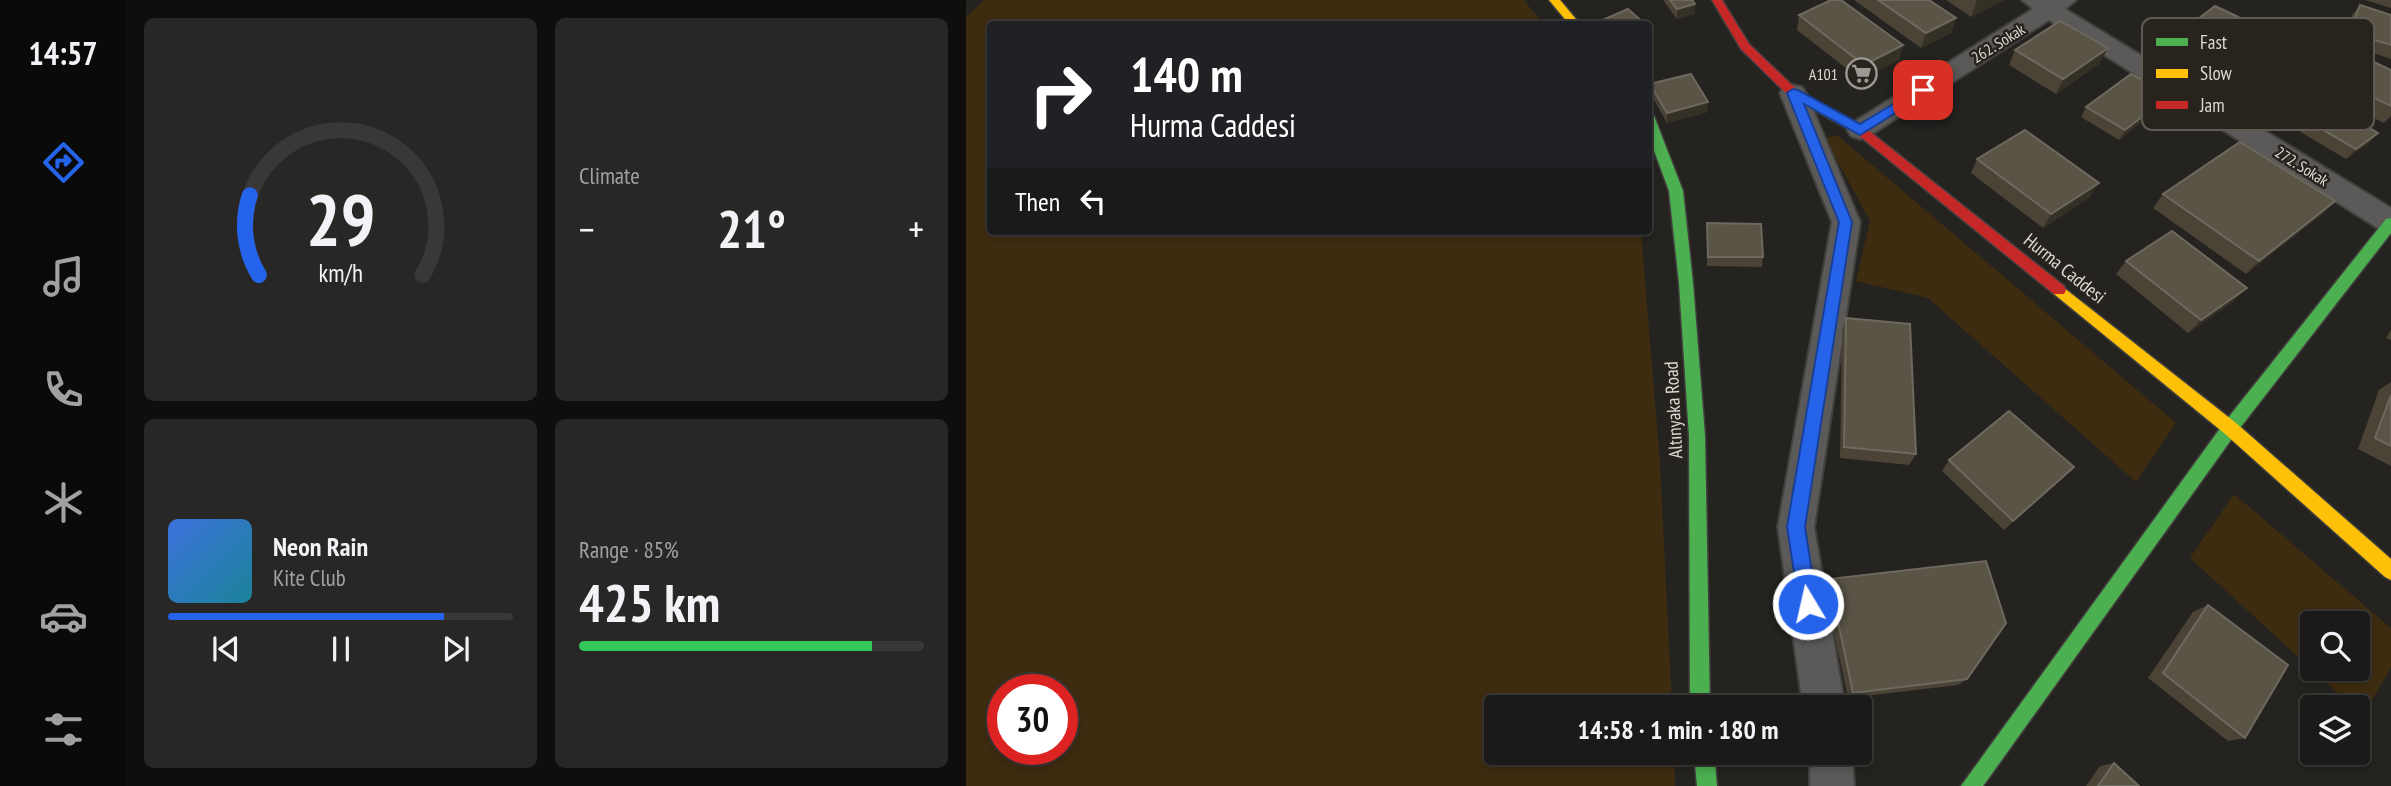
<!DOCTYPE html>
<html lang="en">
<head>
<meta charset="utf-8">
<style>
  body { margin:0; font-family:"PT Sans Narrow",sans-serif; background:#292725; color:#f1f3f6; height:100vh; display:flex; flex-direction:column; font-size:26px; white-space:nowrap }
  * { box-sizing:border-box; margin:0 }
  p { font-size:23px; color:#a0a1a2 }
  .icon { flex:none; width:38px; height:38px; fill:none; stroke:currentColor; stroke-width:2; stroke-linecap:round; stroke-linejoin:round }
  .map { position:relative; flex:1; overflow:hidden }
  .drawer { display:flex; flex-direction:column; gap:18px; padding:18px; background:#0f0e0d; width:840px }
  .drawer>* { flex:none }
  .hud { position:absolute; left:21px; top:21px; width:665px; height:214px; border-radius:7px; box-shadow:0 4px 10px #0003,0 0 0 2px #3a3837; background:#202124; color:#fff; overflow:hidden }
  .fabs { position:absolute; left:1334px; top:611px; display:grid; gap:14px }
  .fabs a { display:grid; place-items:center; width:70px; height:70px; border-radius:7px; background:#1c1a18; box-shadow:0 4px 10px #0003,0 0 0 2px #3a3837; font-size:35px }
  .speed { position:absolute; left:21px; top:674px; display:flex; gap:14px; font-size:35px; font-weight:700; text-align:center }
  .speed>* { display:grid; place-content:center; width:91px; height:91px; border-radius:50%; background:#1c1a18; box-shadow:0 4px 10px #0003,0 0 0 2px #3a3837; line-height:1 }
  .speed .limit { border:10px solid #d22; background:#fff; color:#111 }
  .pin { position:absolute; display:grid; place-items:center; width:60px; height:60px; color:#fff; margin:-30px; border-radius:14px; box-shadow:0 4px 10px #0006 }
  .me { position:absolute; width:77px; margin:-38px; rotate:351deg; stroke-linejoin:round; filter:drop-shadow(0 0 5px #0008) }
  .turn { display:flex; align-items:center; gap:24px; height:147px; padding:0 28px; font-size:32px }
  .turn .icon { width:91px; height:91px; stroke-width:2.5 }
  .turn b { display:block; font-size:49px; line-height:60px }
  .then { display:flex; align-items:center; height:66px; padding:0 28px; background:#0003; gap:14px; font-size:26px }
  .big { font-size:52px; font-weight:700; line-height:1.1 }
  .drawer .widget { flex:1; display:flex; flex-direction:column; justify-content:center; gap:10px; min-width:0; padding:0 24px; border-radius:10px; background:#292725 }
  .drawer .dial { align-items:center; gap:0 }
  .dial svg { height:182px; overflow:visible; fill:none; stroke:#3a3837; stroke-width:7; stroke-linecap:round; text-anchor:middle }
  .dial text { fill:#f1f3f6; stroke:none }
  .song { display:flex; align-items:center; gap:21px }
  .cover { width:84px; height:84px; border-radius:10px; background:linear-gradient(135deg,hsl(220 70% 55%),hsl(190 70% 35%)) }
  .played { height:7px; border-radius:4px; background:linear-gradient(90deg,#2563eb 80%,#3a3837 80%) }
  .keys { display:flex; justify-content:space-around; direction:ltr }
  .heat { display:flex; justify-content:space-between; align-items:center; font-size:38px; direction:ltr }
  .charge { height:10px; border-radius:5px; background:linear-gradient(90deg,#34c759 85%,#3a3837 0) }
  .drawer .tiles { flex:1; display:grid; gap:18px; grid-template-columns:repeat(2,1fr) }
  .trip { position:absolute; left:518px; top:695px; width:388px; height:70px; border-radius:7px; background:#1c1a18; box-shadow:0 4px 10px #0003,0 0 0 2px #3a3837; font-weight:700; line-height:70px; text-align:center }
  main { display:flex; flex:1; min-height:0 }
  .tab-bar { display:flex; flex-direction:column; width:126px; justify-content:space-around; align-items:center; background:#0b0a0a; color:#a0a1a2 }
  .tab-bar .icon { width:49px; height:49px }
  .tab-bar .active { color:#2563eb }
  .tab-bar b { font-size:32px; color:#f1f3f6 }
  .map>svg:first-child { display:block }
  .green { fill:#3e2c10; fill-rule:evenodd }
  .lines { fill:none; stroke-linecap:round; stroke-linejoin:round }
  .street-casing { stroke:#42403e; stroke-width:4 }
  .fast-casing { stroke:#42403e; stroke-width:3 }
  .slow-casing { stroke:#42403e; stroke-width:3 }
  .jam-casing { stroke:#42403e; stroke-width:3 }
  .street { fill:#5b5a58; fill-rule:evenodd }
  .fast { fill:#4caf50; fill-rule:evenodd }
  .slow { fill:#ffc107; fill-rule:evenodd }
  .jam { fill:#c62828; fill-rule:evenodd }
  .wall { fill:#4a4336 }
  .shaded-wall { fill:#353026 }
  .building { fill:#5a5447; stroke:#6e695e; stroke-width:2 }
  .route { fill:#2563eb; stroke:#184099; stroke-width:2 }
  .labels { text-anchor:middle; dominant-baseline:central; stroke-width:5; stroke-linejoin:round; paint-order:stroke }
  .far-street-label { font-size:16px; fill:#dddad6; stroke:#28231d }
  .far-poi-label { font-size:16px; fill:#dddad6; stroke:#28231d; text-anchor:end }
  .street-label { font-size:19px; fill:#dddad6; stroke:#28231d }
  .key { fill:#28231d; stroke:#5e5a54; stroke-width:2 }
  .key-label { font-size:19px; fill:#dddad6 }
</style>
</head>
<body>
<main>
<nav class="tab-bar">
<b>14:57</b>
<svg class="icon active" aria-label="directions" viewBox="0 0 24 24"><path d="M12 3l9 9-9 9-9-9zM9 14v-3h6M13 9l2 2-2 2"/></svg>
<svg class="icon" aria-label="music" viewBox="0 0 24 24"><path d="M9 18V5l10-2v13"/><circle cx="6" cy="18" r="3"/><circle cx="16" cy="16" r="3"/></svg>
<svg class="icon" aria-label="phone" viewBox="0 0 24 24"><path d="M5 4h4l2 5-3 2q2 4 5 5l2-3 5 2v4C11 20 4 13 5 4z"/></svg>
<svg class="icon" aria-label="climate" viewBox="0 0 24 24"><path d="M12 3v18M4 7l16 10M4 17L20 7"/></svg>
<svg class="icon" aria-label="car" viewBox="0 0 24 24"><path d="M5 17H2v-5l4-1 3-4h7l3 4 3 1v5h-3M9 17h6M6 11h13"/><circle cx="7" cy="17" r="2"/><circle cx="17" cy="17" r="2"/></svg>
<svg class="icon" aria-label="filters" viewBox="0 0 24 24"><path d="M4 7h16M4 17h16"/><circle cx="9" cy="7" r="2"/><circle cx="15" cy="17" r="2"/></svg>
</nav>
<section class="drawer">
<div class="tiles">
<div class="widget dial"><svg viewBox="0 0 100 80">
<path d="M14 69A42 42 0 1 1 86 69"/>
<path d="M14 69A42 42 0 0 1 10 34" stroke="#2563eb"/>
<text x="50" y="56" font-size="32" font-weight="700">29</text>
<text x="50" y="72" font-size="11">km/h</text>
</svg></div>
<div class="widget"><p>Climate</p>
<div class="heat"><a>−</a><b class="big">21°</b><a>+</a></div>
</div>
<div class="widget">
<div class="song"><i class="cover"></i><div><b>Neon Rain</b><p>Kite Club</p></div></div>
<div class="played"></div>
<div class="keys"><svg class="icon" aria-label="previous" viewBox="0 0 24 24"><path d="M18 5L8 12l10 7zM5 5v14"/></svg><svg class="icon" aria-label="pause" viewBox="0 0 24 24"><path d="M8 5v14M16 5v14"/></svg><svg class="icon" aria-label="next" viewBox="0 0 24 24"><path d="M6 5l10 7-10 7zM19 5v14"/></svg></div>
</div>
<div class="widget"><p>Range · 85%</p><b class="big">425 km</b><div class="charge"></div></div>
</div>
</section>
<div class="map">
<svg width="1425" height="786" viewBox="0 0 1425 786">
  <rect width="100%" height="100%" fill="#252320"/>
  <!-- green -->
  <path class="green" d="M18 0H558L577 24H24V231H675L694 463 706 707H530V752L708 753 709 786H0V17ZM37 690H96V749H37Z
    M871 135 1210 423 1170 482 962 298 890 281 904 221 859 138Z
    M1268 494 1425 628V668L1396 716 1391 707H1387L1224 558ZM1346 623H1391V668H1346Z"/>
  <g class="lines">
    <defs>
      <path id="street" d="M1056 0H1110L1099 9 1425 208V233L1415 230 1083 20 903 136 894 139 885 136 881 130 885 124 1067 9Z
        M827 85 836 87 840 93 894 222 848 527 879 707H837L812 527 866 222 814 93 818 87Z
        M844 752H886L888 786H844Z"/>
      <path id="fast" d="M682 112 688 116 717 191 727 283 739 436 744 707H724L723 436 713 283 703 191 682 134Z
        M1425 218V233L1270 433 1017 786H995L1258 423 1420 219Z
        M728 752H748L751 786H731Z"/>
      <path id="slow" d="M583 0H594L614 24H603Z
        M1093 284 1270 423 1425 559V580L1419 577 1258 433 1088 294 1086 290 1088 286Z"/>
      <path id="jam" d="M746 0H756L783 44 831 90 898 127 1098 286 1100 290 1098 294H1088L890 133 823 96 775 49Z"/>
    </defs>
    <!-- street casing -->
    <use href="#street" class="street-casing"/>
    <!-- fast casing -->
    <use href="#fast" class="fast-casing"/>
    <!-- slow casing -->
    <use href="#slow" class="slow-casing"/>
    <!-- jam casing -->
    <use href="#jam" class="jam-casing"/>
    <!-- street -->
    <use href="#street" class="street"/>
    <!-- fast -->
    <use href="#fast" class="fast"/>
    <!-- slow -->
    <use href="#slow" class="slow"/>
    <!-- jam -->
    <use href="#jam" class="jam"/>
  </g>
  <!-- wall -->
  <path class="wall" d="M697 0H726L729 14 711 19Z
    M888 0H963L990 18 985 33 955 48Z
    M980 0H1038L1005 17Z
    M1399 0H1425V8Z
    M1394 5 1425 15V59L1375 42 1386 15Z
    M833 15 937 45 933 60 894 79 831 30Z
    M1283 22 1276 33 1237 63 1204 45 1211 35Z
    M1049 50 1134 63 1090 94 1043 65Z
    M1343 67 1425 70V116L1418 123 1331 81Z
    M684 84 741 112 701 123 685 94Z
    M1304 99 1412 133 1403 143 1380 159 1296 109Z
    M1197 105 1153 140 1115 117 1120 107Z
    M1011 159 1124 197 1077 228 1005 173Z
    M1197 194 1369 201 1355 215 1280 274 1187 208Z
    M741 233 797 257 796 267 741 266Z
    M1160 261 1268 301 1222 333 1150 274Z
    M880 318 950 454 943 465 874 458 876 331Z
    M1425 330V340L1420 338Z
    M1425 382V466L1392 449 1413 390Z
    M983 460 1108 467 1038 530 976 471Z
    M863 579 1001 679 992 685 882 698 858 586Z
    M1242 605 1279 738 1262 741 1182 678 1227 612Z
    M1148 763 1173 786H1120L1134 766Z"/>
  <!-- shaded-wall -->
  <path class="shaded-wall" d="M1011 0H1038L1005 17Z
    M729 4V14L711 19V9Z
    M990 18 985 33 955 48 960 33Z
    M1283 22 1276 33 1237 63 1244 52Z
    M937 45 933 60 894 79 898 65Z
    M1142 48 1134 63 1090 94 1097 79Z
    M1204 95 1197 105 1153 140 1159 130Z
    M742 102 741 112 701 123V113Z
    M1412 133 1403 143 1380 159 1390 149Z
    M1133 183 1124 197 1077 228 1085 214Z
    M1369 201 1355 215 1280 274 1293 261Z
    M1281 288 1268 301 1222 333 1235 320Z
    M1108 467 1097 477 1038 530 1047 521Z"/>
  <!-- building -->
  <path class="building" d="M704 0H726L729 4 711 9Z
    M865 0H875L937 45 898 65 833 15Z
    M912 0H963L990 18 960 33Z
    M1394 5 1425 15V45L1383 32Z
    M1249 6 1283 22 1244 52 1211 35Z
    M662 9 679 24H634L632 22Z
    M1094 21 1142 48 1097 79 1049 50Z
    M1368 43 1425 70V106L1343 67Z
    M725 74 742 102 701 113 684 84Z
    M1165 74 1204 95 1159 130 1120 107Z
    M1326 83 1412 133 1390 149 1304 99Z
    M1059 130 1133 183 1085 214 1011 159Z
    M1274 142 1369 201 1293 261 1197 194Z
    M741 223 795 224 797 257H742Z
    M1206 231 1281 288 1235 320 1160 261Z
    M880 318 944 324 950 454 878 447Z
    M1425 395V446L1409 438Z
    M1043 411 1108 467 1047 521 983 460Z
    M1020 561 1040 623 1001 679 887 693 863 579Z
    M1242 605 1322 665 1279 738 1197 673Z
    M1148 763 1173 786H1132Z"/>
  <!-- route -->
  <path class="route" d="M957 86 963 90 961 93 894 135 838 104 886 222 839 527 851 604 848 611 842 613 835 611 833 604 821 527 873 222 821 93 827 89 832 90 894 124Z"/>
  <!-- icons -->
  <defs>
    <symbol id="supermarket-ring" viewBox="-11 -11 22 22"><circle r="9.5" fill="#28231d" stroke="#9d9a96" stroke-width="1.5"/><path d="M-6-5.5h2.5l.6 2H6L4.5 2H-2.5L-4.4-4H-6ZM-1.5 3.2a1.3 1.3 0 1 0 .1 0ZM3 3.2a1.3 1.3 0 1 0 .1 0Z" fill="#9d9a96"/></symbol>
  </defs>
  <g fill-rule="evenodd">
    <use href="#supermarket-ring" x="878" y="56" width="35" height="35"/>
  </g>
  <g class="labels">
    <!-- far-street labels -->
    <g class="far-street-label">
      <text transform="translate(1032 43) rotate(-32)">262. Sokak</text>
      <text transform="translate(1336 166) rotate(32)">272. Sokak</text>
    </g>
    <!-- far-poi labels -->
    <g class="far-poi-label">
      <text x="872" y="74">A101</text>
    </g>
    <!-- street labels -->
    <g class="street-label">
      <text transform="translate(1099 268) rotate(39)">Hurma Caddesi</text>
      <text transform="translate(707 410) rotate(-93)">Altınyaka Road</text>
    </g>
  </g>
  <!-- legend -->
  <rect x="1176" y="18" width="232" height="112" rx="10" class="key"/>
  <rect x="1190" y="38" width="32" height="8" fill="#4caf50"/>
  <rect x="1190" y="69" width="32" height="9" fill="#ffc107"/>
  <rect x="1190" y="101" width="32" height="8" fill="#c62828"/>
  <g class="key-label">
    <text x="1234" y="49">Fast</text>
    <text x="1234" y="80">Slow</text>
    <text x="1234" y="112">Jam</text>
  </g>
</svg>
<div class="fabs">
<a><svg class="icon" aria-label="search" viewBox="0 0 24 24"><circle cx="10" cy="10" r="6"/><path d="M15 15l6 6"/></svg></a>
<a><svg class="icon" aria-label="layers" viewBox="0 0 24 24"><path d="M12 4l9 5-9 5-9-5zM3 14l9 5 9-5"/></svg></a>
</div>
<div class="speed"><div class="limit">30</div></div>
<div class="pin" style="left:957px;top:90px;background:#d93025"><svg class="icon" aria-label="arrive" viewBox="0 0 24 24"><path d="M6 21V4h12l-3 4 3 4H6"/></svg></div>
<svg class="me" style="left:842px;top:604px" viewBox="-20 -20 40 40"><circle r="17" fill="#2563eb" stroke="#fff" stroke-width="3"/><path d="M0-11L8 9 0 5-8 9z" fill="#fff"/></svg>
<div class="trip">14:58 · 1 min · 180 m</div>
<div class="hud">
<div class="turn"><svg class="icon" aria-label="right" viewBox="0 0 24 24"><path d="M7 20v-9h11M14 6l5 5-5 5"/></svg><div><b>140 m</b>Hurma Caddesi</div></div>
<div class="then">Then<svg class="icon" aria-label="left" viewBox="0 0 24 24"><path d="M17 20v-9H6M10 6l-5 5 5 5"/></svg></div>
</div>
</div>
</main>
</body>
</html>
